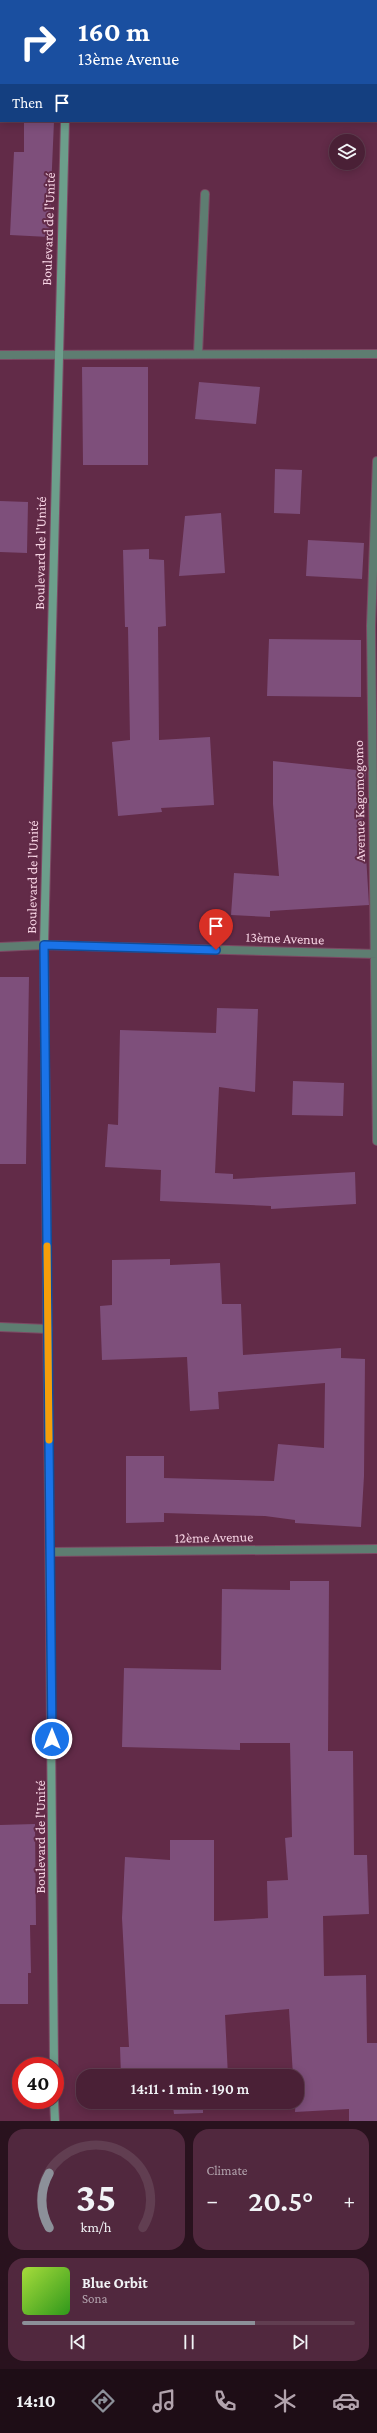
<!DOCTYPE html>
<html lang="en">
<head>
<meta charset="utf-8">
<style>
  body { margin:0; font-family:"Crimson Pro",serif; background:#51283e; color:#f1f3f6; height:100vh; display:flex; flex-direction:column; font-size:15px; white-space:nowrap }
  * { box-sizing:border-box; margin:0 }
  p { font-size:13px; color:#b2a3ad }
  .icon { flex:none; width:22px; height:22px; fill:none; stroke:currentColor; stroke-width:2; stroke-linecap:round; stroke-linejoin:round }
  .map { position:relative; height:2121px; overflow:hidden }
  .sheet { display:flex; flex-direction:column; gap:8px; padding:8px; background:#29121e; flex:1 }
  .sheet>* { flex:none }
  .guide { position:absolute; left:0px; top:0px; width:377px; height:122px; box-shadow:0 2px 10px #0003,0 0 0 1px #613e51; background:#1a4fa0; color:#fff; overflow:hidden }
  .buttons { position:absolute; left:329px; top:134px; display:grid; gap:8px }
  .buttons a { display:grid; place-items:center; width:36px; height:36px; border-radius:50%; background:#4a2036; box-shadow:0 2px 10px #0003,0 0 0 1px #613e51; font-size:20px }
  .speed { position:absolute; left:12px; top:2057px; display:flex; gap:8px; font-size:20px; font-weight:700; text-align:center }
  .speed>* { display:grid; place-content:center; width:52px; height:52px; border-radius:50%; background:#4a2036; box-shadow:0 2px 10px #0003,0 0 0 1px #613e51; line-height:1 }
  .speed .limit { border:6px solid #d22; background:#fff; color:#111 }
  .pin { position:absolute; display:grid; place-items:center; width:34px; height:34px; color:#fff; margin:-41px -17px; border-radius:50% 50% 50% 0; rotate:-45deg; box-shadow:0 0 4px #0007 }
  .pin .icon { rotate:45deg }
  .me { position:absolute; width:44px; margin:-22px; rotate:0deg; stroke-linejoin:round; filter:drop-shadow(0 0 3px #0008) }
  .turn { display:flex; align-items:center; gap:14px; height:84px; padding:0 12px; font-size:18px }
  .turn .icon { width:52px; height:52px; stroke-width:2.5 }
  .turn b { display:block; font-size:28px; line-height:34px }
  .then { display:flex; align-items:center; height:38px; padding:0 12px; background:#0003; gap:8px; font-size:15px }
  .big { font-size:30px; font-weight:600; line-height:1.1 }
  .sheet .tile { flex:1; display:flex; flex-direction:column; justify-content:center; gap:6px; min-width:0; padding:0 14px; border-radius:16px; background:#51283e }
  .sheet .dial { align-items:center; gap:0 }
  .dial svg { height:104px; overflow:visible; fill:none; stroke:#613e51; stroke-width:7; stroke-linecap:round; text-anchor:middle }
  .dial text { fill:#f1f3f6; stroke:none }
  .song { display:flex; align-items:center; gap:12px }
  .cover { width:48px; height:48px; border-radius:6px; background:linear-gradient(135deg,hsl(80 70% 55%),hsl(110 70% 35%)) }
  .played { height:4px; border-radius:2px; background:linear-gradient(90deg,#8c9099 70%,#613e51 70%) }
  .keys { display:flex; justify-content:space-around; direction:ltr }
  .heat { display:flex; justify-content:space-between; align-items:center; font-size:22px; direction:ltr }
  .sheet .tiles { flex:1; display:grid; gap:8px; grid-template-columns:1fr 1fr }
  .tile:last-child { grid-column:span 2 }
  .trip { position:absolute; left:76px; top:2069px; width:228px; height:40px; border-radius:16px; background:#4a2036; box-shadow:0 2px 10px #0003,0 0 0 1px #613e51; font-weight:600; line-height:40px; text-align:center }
  .tabs { display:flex; height:64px; justify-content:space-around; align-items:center; background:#1e0d16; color:#b2a3ad }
  .tabs .icon { width:28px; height:28px }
  .tabs .current { color:#8c9099 }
  .tabs b { font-size:18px; color:#f1f3f6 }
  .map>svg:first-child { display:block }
  .building { fill:#7e4f7b }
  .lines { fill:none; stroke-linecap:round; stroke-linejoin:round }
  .lane-casing { stroke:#7d4964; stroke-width:10 }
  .street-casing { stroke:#7d4964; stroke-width:10 }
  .secondary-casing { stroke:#7d4964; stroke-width:10 }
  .path { stroke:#93637c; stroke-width:2.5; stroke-dasharray:3 3; stroke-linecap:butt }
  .lane { stroke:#5e7d71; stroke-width:8 }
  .street { stroke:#5e7d71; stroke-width:8 }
  .secondary { stroke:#6c9e8b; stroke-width:8 }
  .route-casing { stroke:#114b97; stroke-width:10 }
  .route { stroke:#1a73e8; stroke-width:7 }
  .slow { stroke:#f59e0b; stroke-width:7 }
  .labels { text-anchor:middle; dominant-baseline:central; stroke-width:4; stroke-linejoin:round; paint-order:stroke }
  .street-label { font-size:14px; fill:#f6d3e3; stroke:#622b48 }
</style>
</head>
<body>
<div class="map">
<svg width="377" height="2121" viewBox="0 0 377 2121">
  <rect width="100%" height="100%" fill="#622b48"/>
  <!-- building -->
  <path class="building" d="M24 121H54L49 237 10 235 14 152H24Z
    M82 367H148V465H83Z
    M199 382 260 387 256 424 195 419Z
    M275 469 302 470 300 514 274 513Z
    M0 501 28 502 27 553 0 552Z
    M221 513 225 573 179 576 185 516Z
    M308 540 364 543 362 579 306 576Z
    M149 549V559L164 560 166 626 158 627 159 740 210 737 214 805 161 808 162 812 118 816 112 742 130 740 128 627H125L123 550Z
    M269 639 361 640V697L267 696Z
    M273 761 366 771 363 805 369 905 270 911V917L231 915 234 873 279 876 273 804Z
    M0 977H29L26 1164H0Z
    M217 1008 258 1009 255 1092 219 1087 215 1173 233 1174V1179L355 1172 356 1204 271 1209V1206L160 1201 161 1170 105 1167 108 1124 118 1125 120 1030 216 1033Z
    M293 1081 344 1083 343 1116 292 1115Z
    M170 1259V1265L220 1263 222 1304H241L243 1355 341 1348V1358L365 1359 364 1476 361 1527 295 1523V1520L265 1516 164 1513V1522L126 1523V1456H164V1478L274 1481 278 1444 324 1448 325 1383 218 1392 219 1409 190 1411 187 1357 102 1360 100 1306 112 1305V1260Z
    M290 1581H329L328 1751H353L354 1855H367L369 1914 323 1916 324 1976 366 1975 367 2043H377V2121H349V2109L295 2112 297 2076H293L289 2009 225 2015 228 2076H121L120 2047H129L122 1918 125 1857 170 1860V1840H214V1921L268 1918 267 1881 288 1880 285 1838 292 1837 290 1743H240V1750L122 1747 124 1668 221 1670 222 1589 290 1590Z
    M35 1824 36 1925H30L31 1973H28V2004H0V1825Z
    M123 2102H229L230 2105 203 2106V2113L174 2114 173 2107 123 2110Z"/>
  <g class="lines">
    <defs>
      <path id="lane" d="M198 354 205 194"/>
      <path id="street" d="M0 355 377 354
        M377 461 371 626 377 1141
        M0 947 44 945 377 954
        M0 1327 48 1329
        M51 1552 377 1549"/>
      <path id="secondary" d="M68 1V0
        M54 2066 44 945 65 121
        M54 2100 55 2121"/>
    </defs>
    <!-- lane casing -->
    <use href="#lane" class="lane-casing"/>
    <!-- street casing -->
    <use href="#street" class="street-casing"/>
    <!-- secondary casing -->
    <use href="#secondary" class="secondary-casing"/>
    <!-- path -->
    <path class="path" d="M365 0V1"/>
    <!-- lane -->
    <use href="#lane" class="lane"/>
    <!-- street -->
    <use href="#street" class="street"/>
    <!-- secondary -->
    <use href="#secondary" class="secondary"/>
  </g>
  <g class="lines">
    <defs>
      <path id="route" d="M52 1739 44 945 216 950"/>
    </defs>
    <!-- route casing -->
    <use href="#route" class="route-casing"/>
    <!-- route -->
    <use href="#route" class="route"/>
    <!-- slow -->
    <path class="slow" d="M47 1246 49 1440"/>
  </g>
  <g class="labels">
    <!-- street labels -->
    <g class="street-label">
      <text transform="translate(48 229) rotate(-88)">Boulevard de l'Unité</text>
      <text transform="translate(40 553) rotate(-89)">Boulevard de l'Unité</text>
      <text transform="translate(359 801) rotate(-91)">Avenue Kagomogomo</text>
      <text transform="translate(32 877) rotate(-89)">Boulevard de l'Unité</text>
      <text transform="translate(285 938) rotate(2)">13ème Avenue</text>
      <text transform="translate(214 1537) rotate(-1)">12ème Avenue</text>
      <text transform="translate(40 1837) rotate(-90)">Boulevard de l'Unité</text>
    </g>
  </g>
</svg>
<div class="buttons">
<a><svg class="icon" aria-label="layers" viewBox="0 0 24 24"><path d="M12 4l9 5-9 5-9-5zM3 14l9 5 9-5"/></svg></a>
</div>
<div class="speed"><div class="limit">40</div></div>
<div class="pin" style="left:216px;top:950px;background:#d93025"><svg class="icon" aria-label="arrive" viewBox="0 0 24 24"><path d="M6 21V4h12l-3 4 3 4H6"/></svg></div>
<svg class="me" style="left:52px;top:1739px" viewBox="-20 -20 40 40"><circle r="17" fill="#1a73e8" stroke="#fff" stroke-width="3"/><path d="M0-11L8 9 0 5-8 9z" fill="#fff"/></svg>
<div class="trip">14:11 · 1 min · 190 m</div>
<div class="guide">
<div class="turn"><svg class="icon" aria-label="right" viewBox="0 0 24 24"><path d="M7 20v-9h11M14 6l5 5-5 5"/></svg><div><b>160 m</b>13ème Avenue</div></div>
<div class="then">Then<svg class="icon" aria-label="arrive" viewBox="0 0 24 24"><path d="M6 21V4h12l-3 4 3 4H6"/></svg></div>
</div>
</div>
<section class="sheet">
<div class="tiles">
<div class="tile dial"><svg viewBox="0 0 100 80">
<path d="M14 69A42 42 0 1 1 86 69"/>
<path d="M14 69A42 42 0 0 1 14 27" stroke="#8c9099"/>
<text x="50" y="56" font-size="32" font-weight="700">35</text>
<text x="50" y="72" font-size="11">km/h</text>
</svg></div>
<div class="tile"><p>Climate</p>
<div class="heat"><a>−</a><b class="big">20.5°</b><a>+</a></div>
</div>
<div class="tile">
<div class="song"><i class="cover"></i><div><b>Blue Orbit</b><p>Sona</p></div></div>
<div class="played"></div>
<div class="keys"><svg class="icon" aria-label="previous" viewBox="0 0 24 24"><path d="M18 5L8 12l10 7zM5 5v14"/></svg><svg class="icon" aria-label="pause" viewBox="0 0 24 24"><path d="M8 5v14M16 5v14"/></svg><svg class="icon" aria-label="next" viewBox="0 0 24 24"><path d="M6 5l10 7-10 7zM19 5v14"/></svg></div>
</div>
</div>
</section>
<nav class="tabs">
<b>14:10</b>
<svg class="icon current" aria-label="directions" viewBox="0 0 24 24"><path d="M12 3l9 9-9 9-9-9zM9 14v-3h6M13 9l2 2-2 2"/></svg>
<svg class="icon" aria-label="music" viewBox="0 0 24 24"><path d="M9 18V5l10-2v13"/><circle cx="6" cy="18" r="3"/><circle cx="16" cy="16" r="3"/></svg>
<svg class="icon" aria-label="phone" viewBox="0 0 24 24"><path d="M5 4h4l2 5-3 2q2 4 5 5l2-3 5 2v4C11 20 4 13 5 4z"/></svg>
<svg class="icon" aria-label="climate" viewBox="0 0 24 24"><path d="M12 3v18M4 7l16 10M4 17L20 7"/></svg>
<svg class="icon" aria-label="car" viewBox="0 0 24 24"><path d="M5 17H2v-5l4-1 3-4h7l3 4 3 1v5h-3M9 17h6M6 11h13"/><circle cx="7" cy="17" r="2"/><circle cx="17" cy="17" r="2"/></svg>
</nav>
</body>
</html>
